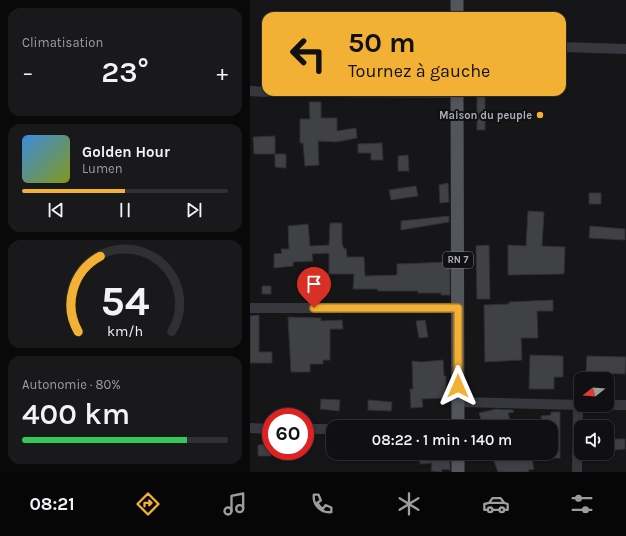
<!DOCTYPE html>
<html lang="fr">
<head>
<meta charset="utf-8">
<style>
  body { margin:0; font-family:Karla,sans-serif; background:#19191b; color:#f1f3f6; height:100vh; display:flex; flex-direction:column; font-size:15px; white-space:nowrap }
  * { box-sizing:border-box; margin:0 }
  p { font-size:13px; color:#9c9d9f }
  .icon { flex:none; width:22px; height:22px; fill:none; stroke:currentColor; stroke-width:2; stroke-linecap:round; stroke-linejoin:round }
  .map { position:relative; flex:1; overflow:hidden }
  .side { display:flex; flex-direction:column; gap:8px; padding:8px; background:#09090a; width:250px }
  .side>* { flex:none }
  .banner { position:absolute; left:12px; top:12px; width:304px; height:84px; border-radius:12px; box-shadow:0 2px 6px #0003,0 0 0 1px #303032; background:#f2b134; color:#111; overflow:hidden }
  .needle { width:26px; rotate:253deg }
  .fabs { position:absolute; left:324px; top:372px; display:grid; gap:8px }
  .fabs a { display:grid; place-items:center; width:40px; height:40px; border-radius:8px; background:#101012; box-shadow:0 2px 6px #0003,0 0 0 1px #303032; font-size:20px }
  .speed { position:absolute; left:12px; top:408px; display:flex; gap:8px; font-size:20px; font-weight:700; text-align:center }
  .speed>* { display:grid; place-content:center; width:52px; height:52px; border-radius:50%; background:#101012; box-shadow:0 2px 6px #0003,0 0 0 1px #303032; line-height:1 }
  .speed .limit { border:6px solid #d22; background:#fff; color:#111 }
  .pin { position:absolute; display:grid; place-items:center; width:34px; height:34px; color:#fff; margin:-41px -17px; border-radius:50% 50% 50% 0; rotate:-45deg; box-shadow:0 0 4px #0007 }
  .pin .icon { rotate:45deg }
  .me { position:absolute; width:44px; margin:-22px; rotate:0deg; stroke-linejoin:round; filter:drop-shadow(0 0 3px #0008) }
  .turn { display:flex; align-items:center; gap:14px; height:84px; padding:0 20px; font-size:18px }
  .turn .icon { width:52px; height:52px; stroke-width:2.5 }
  .turn b { display:block; font-size:28px; line-height:34px }
  .big { font-size:30px; font-weight:600; line-height:1.1 }
  .side .widget { flex:1; display:flex; flex-direction:column; justify-content:center; gap:6px; min-width:0; padding:0 14px; border-radius:12px; background:#19191b }
  .side .dial { align-items:center; gap:0 }
  .dial svg { height:104px; overflow:visible; fill:none; stroke:#303032; stroke-width:7; stroke-linecap:round; text-anchor:middle }
  .dial text { fill:#f1f3f6; stroke:none }
  .song { display:flex; align-items:center; gap:12px }
  .cover { width:48px; height:48px; border-radius:6px; background:linear-gradient(135deg,hsl(210 70% 55%),hsl(70 70% 35%)) }
  .played { height:4px; border-radius:2px; background:linear-gradient(90deg,#f2b134 50%,#303032 50%) }
  .keys { display:flex; justify-content:space-around; direction:ltr }
  .heat { display:flex; justify-content:space-between; align-items:center; font-size:22px; direction:ltr }
  .charge { height:6px; border-radius:3px; background:linear-gradient(90deg,#34c759 80%,#303032 0) }
  .trip { position:absolute; left:76px; top:420px; width:232px; height:40px; border-radius:12px; background:#101012; box-shadow:0 2px 6px #0003,0 0 0 1px #303032; font-weight:600; line-height:40px; text-align:center }
  .tab-bar { display:flex; height:64px; justify-content:space-around; align-items:center; background:#060607; color:#9c9d9f }
  .tab-bar .icon { width:28px; height:28px }
  .tab-bar .selected { color:#f2b134 }
  .tab-bar b { font-size:18px; color:#f1f3f6 }
  main { display:flex; flex:1; min-height:0 }
  .map>svg:first-child { display:block }
  .building { fill:#404145; stroke:#303034 }
  .lines { fill:none; stroke-linecap:round; stroke-linejoin:round }
  .minor { stroke:#37383d; stroke-width:10 }
  .major { stroke:#53555c; stroke-width:13 }
  .route-casing { stroke:#9d7322; stroke-width:10 }
  .route { stroke:#f2b134; stroke-width:7 }
  .poi-dot { fill:#f2b134; stroke:#111113; stroke-width:1.5 }
  .labels { text-anchor:middle; dominant-baseline:central; stroke-width:4; stroke-linejoin:round; paint-order:stroke }
  .shield { fill:#111113; stroke:#7b7e86; stroke-width:1 }
  .shield-label { font-size:10px; font-weight:bold; fill:#a8adb8 }
  .poi-label { font-size:11px; font-weight:bold; fill:#a8adb8; stroke:#111113; text-anchor:end }
</style>
</head>
<body>
<main>
<section class="side">
<div class="widget"><p>Climatisation</p>
<div class="heat"><a>−</a><b class="big">23°</b><a>+</a></div>
</div>
<div class="widget">
<div class="song"><i class="cover"></i><div><b>Golden Hour</b><p>Lumen</p></div></div>
<div class="played"></div>
<div class="keys"><svg class="icon" aria-label="previous" viewBox="0 0 24 24"><path d="M18 5L8 12l10 7zM5 5v14"/></svg><svg class="icon" aria-label="pause" viewBox="0 0 24 24"><path d="M8 5v14M16 5v14"/></svg><svg class="icon" aria-label="next" viewBox="0 0 24 24"><path d="M6 5l10 7-10 7zM19 5v14"/></svg></div>
</div>
<div class="widget dial"><svg viewBox="0 0 100 80">
<path d="M14 69A42 42 0 1 1 86 69"/>
<path d="M14 69A42 42 0 0 1 31 11" stroke="#f2b134"/>
<text x="50" y="56" font-size="32" font-weight="700">54</text>
<text x="50" y="72" font-size="11">km/h</text>
</svg></div>
<div class="widget"><p>Autonomie · 80%</p><b class="big">400 km</b><div class="charge"></div></div>
</section>
<div class="map">
<svg width="376" height="472" viewBox="0 0 376 472">
  <rect width="100%" height="100%" fill="#161618"/>
  <!-- building -->
  <path class="building" d="M227 92H235V130H227Z
    M59 102H71V118H87V131L106 128 107 138 86 142 68 141 69 165 55 166 53 143H50V119H60Z
    M25 136V154H4L3 137Z
    M132 143 133 160H121V153H108V144Z
    M25 154H36V168L25 167Z
    M158 155 159 171H148V156Z
    M198 183 199 202 190 203 189 185Z
    M166 186 168 196 141 200 139 190Z
    M339 193H351V204H339Z
    M278 211 294 212 292 246 315 247 314 274 258 275V245L276 246Z
    M199 216V222L151 230V221Z
    M80 223H92V244L94 249 96 248 97 257H114L115 276 147 275V264L200 262V295H191V293H168V291H128L127 289H103L104 274H79V253L62 254 63 261 43 262V266L24 268V254L32 253 31 249H39L38 226 58 224 60 246 79 245Z
    M340 226 375 229V240L339 238Z
    M239 245 240 299H227L226 246Z
    M12 286H21V294H12Z
    M303 300V311H287L288 338H271L272 360 235 362 234 305 259 304V302Z
    M9 315V352H22V363H0V316Z
    M38 317 71 318V321L92 320 93 329H80V360H73V364H60V372H41Z
    M175 320 178 337 169 338 166 321Z
    M280 355 313 356V377H304V389H279Z
    M337 356 376 357 375 374 336 373Z
    M193 360 194 376H196V398L172 399 173 407 161 408 160 389H163L162 361 171 362Z
    M71 399 90 400 89 411 70 409Z
    M118 400 142 402 141 411 118 410Z
    M246 409 263 410 264 412 258 413 262 427H233L229 413Z
    M301 412H310V458H301V427H293L291 416 301 415Z
    M363 439H375V449L364 450Z
    M21 444V456H8V445Z
    M170 453H194L193 458 200 460V470L192 469V472L181 471 182 463 170 464Z
    M253 453H281L284 469 278 470 279 472H248L244 461 254 458Z"/>
  <g class="lines">
    <!-- minor -->
    <path class="minor" d="M312 47 376 49
      M0 91 16 92
      M70 92 207 93
      M0 308H208
      M208 402 331 405
      M357 405H376
      M0 428 21 429
      M55 429H83
      M327 472 328 405"/>
    <!-- major -->
    <path class="major" d="M207 0V16
      M207 92 208 427
      M208 453V472"/>
  </g>
  <g class="lines">
    <defs>
      <path id="route" d="M64 308H208V386"/>
    </defs>
    <!-- route casing -->
    <use href="#route" class="route-casing"/>
    <!-- route -->
    <use href="#route" class="route"/>
  </g>
  <!-- markers -->
  <circle class="poi-dot" cx="290" cy="115" r="4"/>
  <g class="labels">
    <!-- shield labels -->
    <rect class="shield" x="193" y="252" width="30" height="16" rx="3"/>
    <g class="shield-label">
      <text x="208" y="260">RN 7</text>
    </g>
    <!-- poi labels -->
    <g class="poi-label">
      <text x="282" y="115">Maison du peuple</text>
    </g>
  </g>
</svg>
<div class="fabs">
<a><svg class="needle" viewBox="-14 -14 28 28"><path d="M0-13l5 13h-10z" fill="#e53935"/><path d="M0 13l5-13h-10z" fill="#9c9d9f"/></svg></a>
<a><svg class="icon" aria-label="sound" viewBox="0 0 24 24"><path d="M4 9h4l5-4v14l-5-4H4zM17 9q2 3 0 6"/></svg></a>
</div>
<div class="speed"><div class="limit">60</div></div>
<div class="pin" style="left:64px;top:308px;background:#d93025"><svg class="icon" aria-label="arrive" viewBox="0 0 24 24"><path d="M6 21V4h12l-3 4 3 4H6"/></svg></div>
<svg class="me" style="left:208px;top:386px" viewBox="-20 -20 40 40"><path d="M0-17L14 15 0 8-14 15z" fill="#f2b134" stroke="#fff" stroke-width="4"/></svg>
<div class="trip">08:22 · 1 min · 140 m</div>
<div class="banner">
<div class="turn"><svg class="icon" aria-label="left" viewBox="0 0 24 24"><path d="M17 20v-9H6M10 6l-5 5 5 5"/></svg><div><b>50 m</b>Tournez à gauche</div></div>
</div>
</div>
</main>
<nav class="tab-bar">
<b>08:21</b>
<svg class="icon selected" aria-label="directions" viewBox="0 0 24 24"><path d="M12 3l9 9-9 9-9-9zM9 14v-3h6M13 9l2 2-2 2"/></svg>
<svg class="icon" aria-label="music" viewBox="0 0 24 24"><path d="M9 18V5l10-2v13"/><circle cx="6" cy="18" r="3"/><circle cx="16" cy="16" r="3"/></svg>
<svg class="icon" aria-label="phone" viewBox="0 0 24 24"><path d="M5 4h4l2 5-3 2q2 4 5 5l2-3 5 2v4C11 20 4 13 5 4z"/></svg>
<svg class="icon" aria-label="climate" viewBox="0 0 24 24"><path d="M12 3v18M4 7l16 10M4 17L20 7"/></svg>
<svg class="icon" aria-label="car" viewBox="0 0 24 24"><path d="M5 17H2v-5l4-1 3-4h7l3 4 3 1v5h-3M9 17h6M6 11h13"/><circle cx="7" cy="17" r="2"/><circle cx="17" cy="17" r="2"/></svg>
<svg class="icon" aria-label="filters" viewBox="0 0 24 24"><path d="M4 7h16M4 17h16"/><circle cx="9" cy="7" r="2"/><circle cx="15" cy="17" r="2"/></svg>
</nav>
</body>
</html>
